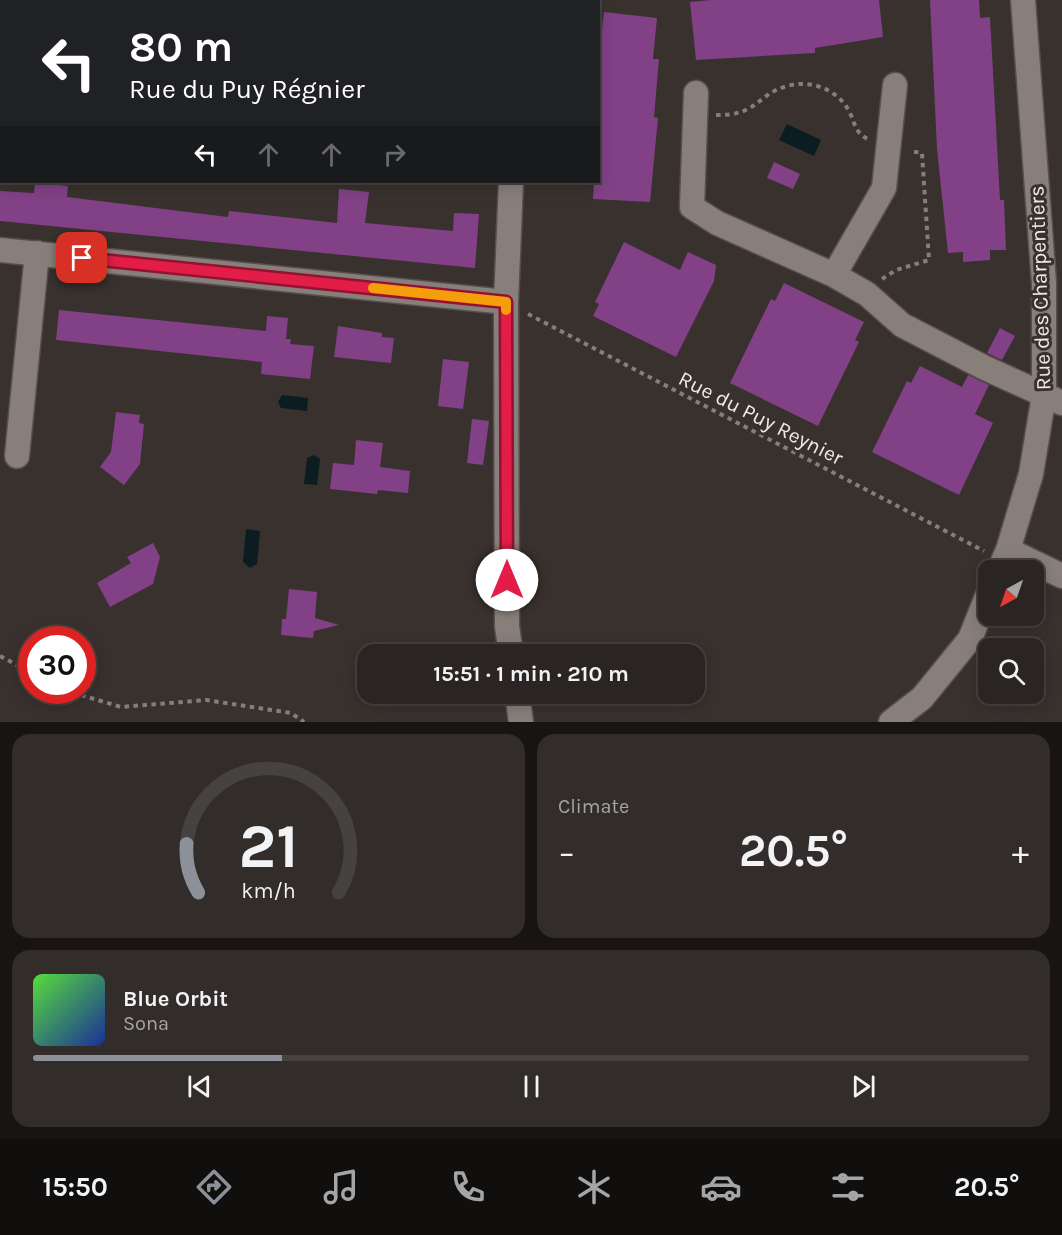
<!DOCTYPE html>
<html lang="en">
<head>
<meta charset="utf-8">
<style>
  body { margin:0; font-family:Karla,sans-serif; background:#322d2a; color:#f1f3f6; height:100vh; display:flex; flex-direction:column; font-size:22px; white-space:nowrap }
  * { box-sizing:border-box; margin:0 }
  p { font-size:20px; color:#a5a5a5 }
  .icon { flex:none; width:33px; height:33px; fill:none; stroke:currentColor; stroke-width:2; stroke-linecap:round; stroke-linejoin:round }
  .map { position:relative; height:722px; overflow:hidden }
  .panel { display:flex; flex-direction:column; gap:12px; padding:12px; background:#171413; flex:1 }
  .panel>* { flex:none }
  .banner { position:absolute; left:0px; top:0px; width:600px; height:183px; box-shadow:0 3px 15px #0003,0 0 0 2px #464240; background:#202124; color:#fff; overflow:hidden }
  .needle { width:39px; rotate:220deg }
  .tools { position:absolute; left:978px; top:560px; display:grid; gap:12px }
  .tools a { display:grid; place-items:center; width:66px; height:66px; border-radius:12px; background:#2a2522; box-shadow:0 3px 15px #0003,0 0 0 2px #464240; font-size:30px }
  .speed { position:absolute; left:18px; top:626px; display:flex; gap:12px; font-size:30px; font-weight:700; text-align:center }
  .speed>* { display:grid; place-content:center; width:78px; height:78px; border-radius:50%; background:#2a2522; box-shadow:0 3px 15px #0003,0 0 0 2px #464240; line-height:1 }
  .speed .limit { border:9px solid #d22; background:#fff; color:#111 }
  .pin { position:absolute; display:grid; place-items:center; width:51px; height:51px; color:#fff; margin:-26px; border-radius:12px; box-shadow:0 3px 9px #0006 }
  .me { position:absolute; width:66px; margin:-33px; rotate:0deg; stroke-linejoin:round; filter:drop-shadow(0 0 4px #0008) }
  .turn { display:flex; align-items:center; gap:21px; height:126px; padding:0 30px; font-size:27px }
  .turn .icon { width:78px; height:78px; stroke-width:2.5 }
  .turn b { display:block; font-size:42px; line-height:51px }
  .lanes { display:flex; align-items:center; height:57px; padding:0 30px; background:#0003; justify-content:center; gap:30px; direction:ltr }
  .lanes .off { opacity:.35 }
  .big { font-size:45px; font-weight:700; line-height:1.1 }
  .panel .widget { flex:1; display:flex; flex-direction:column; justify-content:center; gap:9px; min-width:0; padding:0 21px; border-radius:18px; background:#322d2a }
  .panel .dial { align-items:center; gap:0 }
  .dial svg { height:156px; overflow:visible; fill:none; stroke:#464240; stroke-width:7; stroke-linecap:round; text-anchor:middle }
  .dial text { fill:#f1f3f6; stroke:none }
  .song { display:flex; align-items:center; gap:18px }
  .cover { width:72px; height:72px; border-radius:9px; background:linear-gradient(135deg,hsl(110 70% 55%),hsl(230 70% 35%)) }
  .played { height:6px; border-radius:3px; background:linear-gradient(90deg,#8c9099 25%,#464240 25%) }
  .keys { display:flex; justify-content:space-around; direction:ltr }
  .heat { display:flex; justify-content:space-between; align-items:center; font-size:33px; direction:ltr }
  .panel .tiles { flex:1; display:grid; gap:12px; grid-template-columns:1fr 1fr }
  .widget:last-child { grid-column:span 2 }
  .trip { position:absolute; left:357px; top:644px; width:348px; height:60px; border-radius:18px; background:#2a2522; box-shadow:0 3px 15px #0003,0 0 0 2px #464240; font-weight:700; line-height:60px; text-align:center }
  .menu { display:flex; height:96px; justify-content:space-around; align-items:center; background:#110f0e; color:#a5a5a5 }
  .menu .icon { width:42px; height:42px }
  .menu .current { color:#8c9099 }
  .menu b { font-size:27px; color:#f1f3f6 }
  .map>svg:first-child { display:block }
  .water { fill:#0b1d21 }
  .building { fill:#824186 }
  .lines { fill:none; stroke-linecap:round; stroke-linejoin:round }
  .minor-casing { stroke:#564f4d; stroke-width:27 }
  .path { stroke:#847e7c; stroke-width:4; stroke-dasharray:4.5 4.5; stroke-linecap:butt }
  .minor { stroke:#887f7b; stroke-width:24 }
  .route-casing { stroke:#92132f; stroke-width:15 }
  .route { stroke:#e11d48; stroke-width:10 }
  .slow { stroke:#f59e0b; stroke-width:10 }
  .labels { text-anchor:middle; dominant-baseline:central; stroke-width:6; stroke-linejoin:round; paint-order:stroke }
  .street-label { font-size:21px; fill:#efeae8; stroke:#38312e }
</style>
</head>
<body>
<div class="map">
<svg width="1062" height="722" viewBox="0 0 1062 722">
  <rect width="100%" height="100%" fill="#38312e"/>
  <!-- water -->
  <path class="water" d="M787 124 821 140 814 156 779 140Z
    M282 395 308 398 307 411 281 408 278 402Z
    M314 455 320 459 317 485 304 484 307 458Z
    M246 529 260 531 257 564 250 568 243 562Z"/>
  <!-- building -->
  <path class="building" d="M711 0H879L883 37 815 48V53L696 60 690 2Z
    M930 0H979L980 18 990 17 1000 200H1004L1006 250H990V260L963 262V252L948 253 937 149Z
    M604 12 657 18 653 59H659L654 117 658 118 650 202 593 199 594 182H598L601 70 598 60Z
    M774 162 800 174 793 189 767 178Z
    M35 183 68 186 67 197 228 217 229 211 337 223 339 189 369 192 365 223 453 231 454 213 479 214 475 268 0 221V191L34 193Z
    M624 242 680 270 688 252 716 265 714 281 676 357 593 316 599 304 595 302Z
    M784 283 864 322 855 340 859 342 818 426 730 383 771 299 775 301Z
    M59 310 266 331 267 316 288 318 286 339H291L290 344 314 346 310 379 261 374 262 362 56 340Z
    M338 326 382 333V337L394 338 391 363 334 357Z
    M1000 328 1015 336 1002 360 987 353Z
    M443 359 469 362 463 409 438 406Z
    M920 366 962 387 968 375 989 385 975 414 993 423 959 495 872 452 907 381 911 383Z
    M116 412 140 415 139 423 144 424 140 464 124 485 100 467 111 452Z
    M472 419 489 421 483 465 467 463Z
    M356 440 383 443 380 467 410 471 408 493 378 490 377 494 330 489 333 463 354 465Z
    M153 543 160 557 153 584 110 607 97 583 131 563 127 557Z
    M289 589 317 592 315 618 339 625 314 631 313 638 281 635 282 619H286Z"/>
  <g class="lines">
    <defs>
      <path id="minor" d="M519 2V0
        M895 85 884 188 834 275 867 294 902 325 983 367 1062 403
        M696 93 692 207 717 223 834 275
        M511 182 506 302 507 626 511 654
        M0 250 506 302
        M17 456 37 253
        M1008 550 1062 576
        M999 570 1008 550 1031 474 1044 395V283L1023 0
        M517 693 521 722
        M891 722 922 698 970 639 988 594"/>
    </defs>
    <!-- minor casing -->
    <use href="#minor" class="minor-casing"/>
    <!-- path -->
    <path class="path" d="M716 115C758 116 757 94 787 86 812 79 839 90 850 113 855 124 856 134 868 139
      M882 279 896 270 929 260 922 153 910 151
      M528 314 984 551
      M0 656 32 673
      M64 690 121 707 206 700 291 713 304 722"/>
    <!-- minor -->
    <use href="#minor" class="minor"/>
  </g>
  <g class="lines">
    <defs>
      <path id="route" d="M82 258 506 302 507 580"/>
    </defs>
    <!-- route casing -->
    <use href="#route" class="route-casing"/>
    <!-- route -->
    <use href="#route" class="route"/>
    <!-- slow -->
    <path class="slow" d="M373 288 506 302V310"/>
  </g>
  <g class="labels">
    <!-- street labels -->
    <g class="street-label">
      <text transform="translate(1040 288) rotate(-92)">Rue des Charpentiers</text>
      <text transform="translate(761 418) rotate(27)">Rue du Puy Reynier</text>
    </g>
  </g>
</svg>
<div class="tools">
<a><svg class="needle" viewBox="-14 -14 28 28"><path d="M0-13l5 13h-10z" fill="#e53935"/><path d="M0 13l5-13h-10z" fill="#a5a5a5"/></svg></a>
<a><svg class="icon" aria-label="search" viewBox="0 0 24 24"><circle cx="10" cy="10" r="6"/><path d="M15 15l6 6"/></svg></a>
</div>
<div class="speed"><div class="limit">30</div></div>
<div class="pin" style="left:82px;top:258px;background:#d93025"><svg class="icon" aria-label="arrive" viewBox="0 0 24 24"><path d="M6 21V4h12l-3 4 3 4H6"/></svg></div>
<svg class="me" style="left:507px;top:580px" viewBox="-20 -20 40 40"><circle r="19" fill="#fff"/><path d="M0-13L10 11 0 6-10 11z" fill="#e11d48"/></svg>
<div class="trip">15:51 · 1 min · 210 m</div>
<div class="banner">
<div class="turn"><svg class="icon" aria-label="left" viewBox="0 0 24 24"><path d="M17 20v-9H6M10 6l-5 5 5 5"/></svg><div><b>80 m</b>Rue du Puy Régnier</div></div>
<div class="lanes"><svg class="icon" aria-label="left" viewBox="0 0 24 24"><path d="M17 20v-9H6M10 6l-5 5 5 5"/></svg><svg class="icon off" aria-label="ahead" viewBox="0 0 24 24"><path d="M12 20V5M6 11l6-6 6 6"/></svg><svg class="icon off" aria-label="ahead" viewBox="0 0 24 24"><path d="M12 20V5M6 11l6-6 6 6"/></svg><svg class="icon off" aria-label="right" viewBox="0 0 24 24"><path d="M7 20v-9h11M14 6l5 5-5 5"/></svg></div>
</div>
</div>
<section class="panel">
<div class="tiles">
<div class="widget dial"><svg viewBox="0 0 100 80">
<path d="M14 69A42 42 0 1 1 86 69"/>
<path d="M14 69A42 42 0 0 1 8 44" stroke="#8c9099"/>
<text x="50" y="56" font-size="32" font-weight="700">21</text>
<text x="50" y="72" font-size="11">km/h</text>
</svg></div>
<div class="widget"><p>Climate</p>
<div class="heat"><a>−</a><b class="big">20.5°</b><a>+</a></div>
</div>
<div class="widget">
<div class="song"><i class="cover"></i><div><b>Blue Orbit</b><p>Sona</p></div></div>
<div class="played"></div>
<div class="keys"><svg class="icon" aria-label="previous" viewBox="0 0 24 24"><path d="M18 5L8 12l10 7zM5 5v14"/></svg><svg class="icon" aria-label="pause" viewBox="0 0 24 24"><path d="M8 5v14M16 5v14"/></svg><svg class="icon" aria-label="next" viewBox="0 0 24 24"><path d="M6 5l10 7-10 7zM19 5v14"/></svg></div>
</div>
</div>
</section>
<nav class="menu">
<b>15:50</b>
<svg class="icon current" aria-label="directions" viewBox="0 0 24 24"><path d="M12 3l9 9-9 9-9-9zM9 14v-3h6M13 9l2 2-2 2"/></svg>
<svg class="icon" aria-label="music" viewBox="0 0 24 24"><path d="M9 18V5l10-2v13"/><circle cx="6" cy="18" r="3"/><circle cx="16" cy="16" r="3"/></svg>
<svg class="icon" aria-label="phone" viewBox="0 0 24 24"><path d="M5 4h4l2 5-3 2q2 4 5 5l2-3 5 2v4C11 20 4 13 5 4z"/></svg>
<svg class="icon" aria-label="climate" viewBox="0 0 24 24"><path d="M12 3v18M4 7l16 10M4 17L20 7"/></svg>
<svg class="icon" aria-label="car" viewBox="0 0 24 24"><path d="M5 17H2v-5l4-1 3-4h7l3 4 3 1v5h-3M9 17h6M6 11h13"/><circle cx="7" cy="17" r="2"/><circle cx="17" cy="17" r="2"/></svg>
<svg class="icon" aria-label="filters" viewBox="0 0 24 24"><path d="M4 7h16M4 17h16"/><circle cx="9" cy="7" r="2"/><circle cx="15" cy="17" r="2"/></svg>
<b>20.5°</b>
</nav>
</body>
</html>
